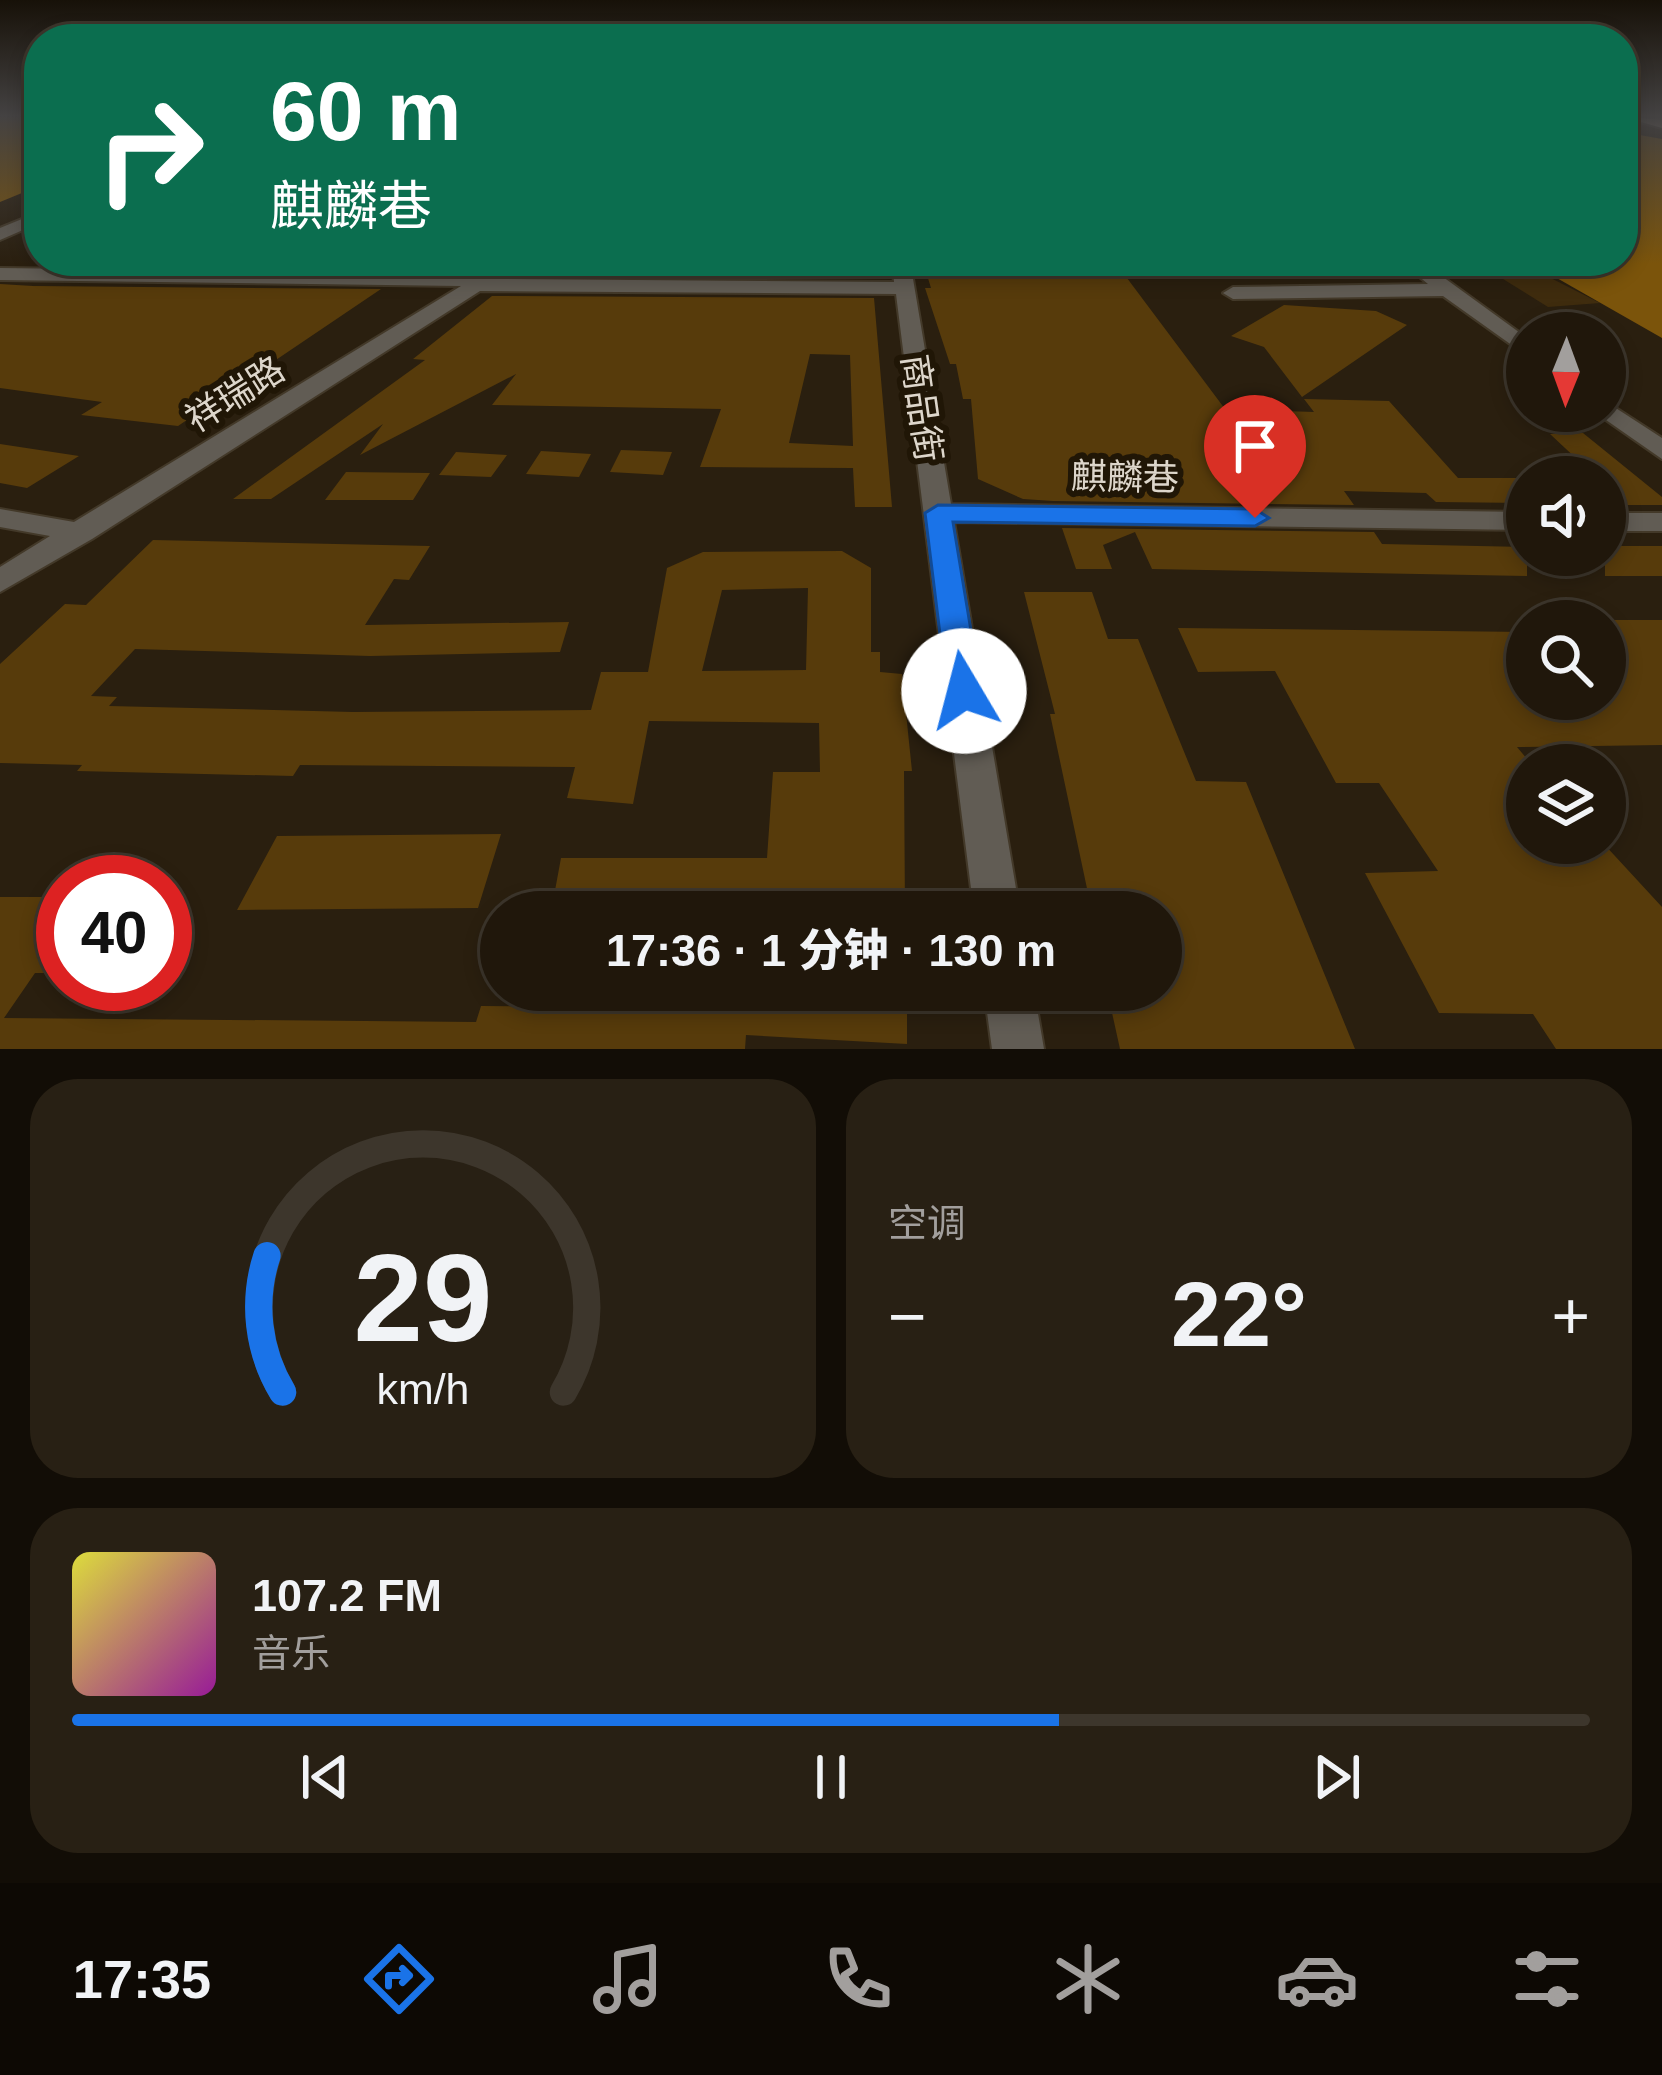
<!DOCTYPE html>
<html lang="zh">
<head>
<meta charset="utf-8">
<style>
  body { margin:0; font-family:Helvetica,"Noto Sans SC",sans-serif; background:#282014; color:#f1f3f6; height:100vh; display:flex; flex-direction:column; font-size:45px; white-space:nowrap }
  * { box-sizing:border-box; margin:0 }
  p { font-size:39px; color:#a29f9d }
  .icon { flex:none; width:66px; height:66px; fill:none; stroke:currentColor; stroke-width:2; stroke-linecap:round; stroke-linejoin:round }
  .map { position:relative; height:1049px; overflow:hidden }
  .details { display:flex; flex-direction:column; gap:30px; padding:30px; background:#120d06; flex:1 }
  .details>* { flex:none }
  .top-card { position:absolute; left:24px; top:24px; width:1614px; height:252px; border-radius:48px; box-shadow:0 6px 18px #0003,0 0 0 3px #3d362c; background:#0b6e4f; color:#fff; overflow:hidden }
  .needle { width:78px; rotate:181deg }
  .fabs { position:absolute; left:1506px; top:312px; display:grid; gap:24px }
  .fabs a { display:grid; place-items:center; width:120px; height:120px; border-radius:50%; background:#20170b; box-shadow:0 6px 18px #0003,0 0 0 3px #3d362c; font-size:60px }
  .speed { position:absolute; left:36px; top:855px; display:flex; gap:24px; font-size:60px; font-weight:700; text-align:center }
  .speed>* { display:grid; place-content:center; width:156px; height:156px; border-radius:50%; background:#20170b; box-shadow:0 6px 18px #0003,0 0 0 3px #3d362c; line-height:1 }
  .speed .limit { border:18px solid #d22; background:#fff; color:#111 }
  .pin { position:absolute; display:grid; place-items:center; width:102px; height:102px; color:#fff; margin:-123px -51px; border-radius:50% 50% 50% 0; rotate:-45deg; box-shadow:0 0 12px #0007 }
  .pin .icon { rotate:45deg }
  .me { position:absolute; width:132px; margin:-66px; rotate:352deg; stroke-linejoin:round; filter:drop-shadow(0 0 9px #0008) }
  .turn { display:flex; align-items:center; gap:42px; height:252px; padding:0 48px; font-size:54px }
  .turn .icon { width:156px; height:156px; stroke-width:2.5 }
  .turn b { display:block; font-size:84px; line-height:102px }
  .big { font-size:90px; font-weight:800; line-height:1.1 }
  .details .card { flex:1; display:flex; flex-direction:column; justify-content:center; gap:18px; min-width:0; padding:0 42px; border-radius:48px; background:#282014 }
  .details .dial { align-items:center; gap:0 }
  .dial svg { height:312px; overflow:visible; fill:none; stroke:#3d362c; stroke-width:7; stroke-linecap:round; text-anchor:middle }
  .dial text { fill:#f1f3f6; stroke:none }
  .song { display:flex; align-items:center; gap:36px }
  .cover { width:144px; height:144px; border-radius:18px; background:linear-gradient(135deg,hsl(60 70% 55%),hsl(300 70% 35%)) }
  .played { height:12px; border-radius:6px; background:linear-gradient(90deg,#1a73e8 65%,#3d362c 65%) }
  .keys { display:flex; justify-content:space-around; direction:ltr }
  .heat { display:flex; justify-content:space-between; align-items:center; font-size:66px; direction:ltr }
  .details .tiles { flex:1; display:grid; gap:30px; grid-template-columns:1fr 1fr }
  .card:last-child { grid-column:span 2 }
  .trip { position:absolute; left:480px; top:891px; width:702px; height:120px; border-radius:60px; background:#20170b; box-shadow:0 6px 18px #0003,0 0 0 3px #3d362c; font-weight:800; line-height:120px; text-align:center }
  .tabs { display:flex; height:192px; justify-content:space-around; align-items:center; background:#0d0904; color:#a29f9d }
  .tabs .icon { width:84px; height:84px }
  .tabs .active { color:#1a73e8 }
  .tabs b { font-size:54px; color:#f1f3f6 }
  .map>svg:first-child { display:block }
  .green { fill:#3f2c0e }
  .water { fill:#7b540b }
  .building { fill:#573b0b; fill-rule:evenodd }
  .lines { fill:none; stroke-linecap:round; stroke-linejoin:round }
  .minor-casing { stroke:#433929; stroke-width:4 }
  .major-casing { stroke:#433929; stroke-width:4 }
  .minor { fill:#615c54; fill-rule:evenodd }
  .major { fill:#a29685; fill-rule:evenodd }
  .route { fill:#1a73e8; stroke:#114b97; stroke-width:3 }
  .labels { text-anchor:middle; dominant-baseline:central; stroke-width:12; stroke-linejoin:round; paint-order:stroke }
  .street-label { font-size:36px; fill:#ddd6cb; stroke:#201606 }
</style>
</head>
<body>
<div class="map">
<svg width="1662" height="1049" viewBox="0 0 1662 1049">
  <rect width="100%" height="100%" fill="#2a1f0f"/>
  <!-- green -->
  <path class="green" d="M1474 261H1517L1600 303 1548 307Z"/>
  <!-- water -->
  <path class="water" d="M0 117H39V186L0 202Z
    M1623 132 1662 139V338L1527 261H1623Z"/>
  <!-- building -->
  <path class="building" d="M977 261 979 266H1050L1048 262H1115L1225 409 1314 412 1304 399 1389 401 1458 478H1527V503L1436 502 1426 493 1344 491 1354 505 1053 501 1023 499 978 479 971 399H963L956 364H950L925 288H931L923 262Z
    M517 262 855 264V277L508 275Z
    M0 284 33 286 381 289 178 426 81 415 102 402 0 388Z
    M492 296 874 298 892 507H855L853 468 700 467 721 409 492 405 516 374 360 455 383 424 271 499H233L425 360 413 359ZM810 354 850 355 853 446 789 443Z
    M1284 305 1376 311 1407 325 1302 397 1264 347 1231 336Z
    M1583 433 1662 497V505H1605V477H1596L1550 434Z
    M0 444 79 456 27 488 0 483Z
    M621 450 672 452 663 475 610 472Z
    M541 451 591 454 579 477 526 474Z
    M456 452 507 455 491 477 439 475Z
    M346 472 430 473 413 500H325Z
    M1062 528 1374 532 1382 544 1527 547V576L1152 569 1135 532 1103 545 1112 569H1076Z
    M153 540 430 546 409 580 394 579 365 625 569 622 560 652 370 656 135 649 91 696 117 697 109 706 353 712 591 710 601 672H648L667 568 703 552 842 551 871 568V652H880V672L902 674 912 771H904L905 912H551L561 858H767L773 772H820L819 723 649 721 633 804 567 798 575 767 300 765 293 776 77 771 82 765 0 763V664L65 604 86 605ZM808 588 806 670 702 671 722 590Z
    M1605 546H1662V576H1605Z
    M1024 592H1092L1108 639H1138L1196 781 1246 782 1355 1049H1120L1107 990H1161V912H1092L1050 714H1055Z
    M1605 620H1662V745L1517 747 1527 759V843H1603L1662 907V1049H1556L1533 1014 1439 1013 1365 873 1438 871 1379 783H1336L1275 671 1198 672 1178 628 1527 632V699H1605Z
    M501 834 478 908 237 910 277 836Z
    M0 897H63V973H35L4 1018 476 1022 481 1006 768 1009 770 990H907V1044L746 1035 745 1049H0Z"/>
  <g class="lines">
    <defs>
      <path id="minor" d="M1649 117H1662V122L1651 120Z
        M39 212V223L0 240V228Z
        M492 261H511L495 279 894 282 892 261H910L951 504 1527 512V530L954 522 1020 912H974L896 294 480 291 92 539 0 592V567L50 536 0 527V509L74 522 461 286 0 280V268L479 274Z
        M1400 261H1421L1527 338V356L1443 296 1233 299 1223 293 1233 287 1428 284Z
        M1605 401 1662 438V459L1596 413 1605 411Z
        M1605 513H1662V531H1605Z
        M984 990H1034L1044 1049H992Z"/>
      <path id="major" d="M1632 117 1662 120V128L1634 120Z"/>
    </defs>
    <!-- minor casing -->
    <use href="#minor" class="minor-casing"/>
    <!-- major casing -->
    <use href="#major" class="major-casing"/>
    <!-- minor -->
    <use href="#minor" class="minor"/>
    <!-- major -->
    <use href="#major" class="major"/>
  </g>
  <!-- sky -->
  <linearGradient id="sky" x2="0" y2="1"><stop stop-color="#171108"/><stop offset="0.44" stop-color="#444242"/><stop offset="1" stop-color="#444242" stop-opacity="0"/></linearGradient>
  <rect width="1662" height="264" fill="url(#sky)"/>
  <!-- route -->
  <path class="route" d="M938 505 1255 509 1269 518 1255 526 953 522 981 691 976 700 964 703 952 700 947 691 925 513Z"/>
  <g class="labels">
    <!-- street labels -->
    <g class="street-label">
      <text transform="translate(235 394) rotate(-32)">祥瑞路</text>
      <text transform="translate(922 408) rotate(82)">商品街</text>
      <text transform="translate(1125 477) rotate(1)">麒麟巷</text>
    </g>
  </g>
</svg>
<div class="fabs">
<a><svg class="needle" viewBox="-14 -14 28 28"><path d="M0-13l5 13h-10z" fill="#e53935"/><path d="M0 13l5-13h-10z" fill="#a29f9d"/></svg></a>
<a><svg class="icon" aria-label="sound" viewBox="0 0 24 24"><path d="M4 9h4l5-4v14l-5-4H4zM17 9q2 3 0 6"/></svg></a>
<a><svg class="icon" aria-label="search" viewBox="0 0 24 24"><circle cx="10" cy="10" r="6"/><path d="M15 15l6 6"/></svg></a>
<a><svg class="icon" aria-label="layers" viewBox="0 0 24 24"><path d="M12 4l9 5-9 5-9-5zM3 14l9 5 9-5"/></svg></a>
</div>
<div class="speed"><div class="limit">40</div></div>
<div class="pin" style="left:1255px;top:518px;background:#d93025"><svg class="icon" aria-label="arrive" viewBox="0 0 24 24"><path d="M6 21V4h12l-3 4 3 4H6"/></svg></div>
<svg class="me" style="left:964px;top:691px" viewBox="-20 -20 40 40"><circle r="19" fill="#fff"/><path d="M0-13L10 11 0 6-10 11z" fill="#1a73e8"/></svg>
<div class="trip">17:36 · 1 分钟 · 130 m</div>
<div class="top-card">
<div class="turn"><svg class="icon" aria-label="right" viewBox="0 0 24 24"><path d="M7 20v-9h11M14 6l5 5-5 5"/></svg><div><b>60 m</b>麒麟巷</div></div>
</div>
</div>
<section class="details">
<div class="tiles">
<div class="card dial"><svg viewBox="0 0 100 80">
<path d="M14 69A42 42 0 1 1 86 69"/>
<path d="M14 69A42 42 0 0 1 10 34" stroke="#1a73e8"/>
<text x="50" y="56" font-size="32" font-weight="700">29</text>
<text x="50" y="72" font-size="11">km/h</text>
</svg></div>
<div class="card"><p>空调</p>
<div class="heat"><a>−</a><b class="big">22°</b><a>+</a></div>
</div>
<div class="card">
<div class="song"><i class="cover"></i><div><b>107.2 FM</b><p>音乐</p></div></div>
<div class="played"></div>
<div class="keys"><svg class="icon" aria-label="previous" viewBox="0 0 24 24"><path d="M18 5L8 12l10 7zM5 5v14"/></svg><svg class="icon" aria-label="pause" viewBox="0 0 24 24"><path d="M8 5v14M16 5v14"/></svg><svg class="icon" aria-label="next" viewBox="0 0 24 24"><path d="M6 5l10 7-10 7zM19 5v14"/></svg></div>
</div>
</div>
</section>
<nav class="tabs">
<b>17:35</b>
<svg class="icon active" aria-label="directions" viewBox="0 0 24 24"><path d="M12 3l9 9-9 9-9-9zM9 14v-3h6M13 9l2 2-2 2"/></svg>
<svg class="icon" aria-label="music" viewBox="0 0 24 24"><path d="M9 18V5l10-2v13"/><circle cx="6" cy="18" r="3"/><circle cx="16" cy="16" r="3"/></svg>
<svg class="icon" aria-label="phone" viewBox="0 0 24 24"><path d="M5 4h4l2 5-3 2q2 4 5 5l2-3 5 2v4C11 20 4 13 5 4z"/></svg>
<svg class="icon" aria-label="climate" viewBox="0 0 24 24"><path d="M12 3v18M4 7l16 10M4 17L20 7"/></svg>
<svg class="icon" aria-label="car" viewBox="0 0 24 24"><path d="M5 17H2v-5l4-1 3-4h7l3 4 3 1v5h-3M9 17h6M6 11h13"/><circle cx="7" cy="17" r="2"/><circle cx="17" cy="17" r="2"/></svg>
<svg class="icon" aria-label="filters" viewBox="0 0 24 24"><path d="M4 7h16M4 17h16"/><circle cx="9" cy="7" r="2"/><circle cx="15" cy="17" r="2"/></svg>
</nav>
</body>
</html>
